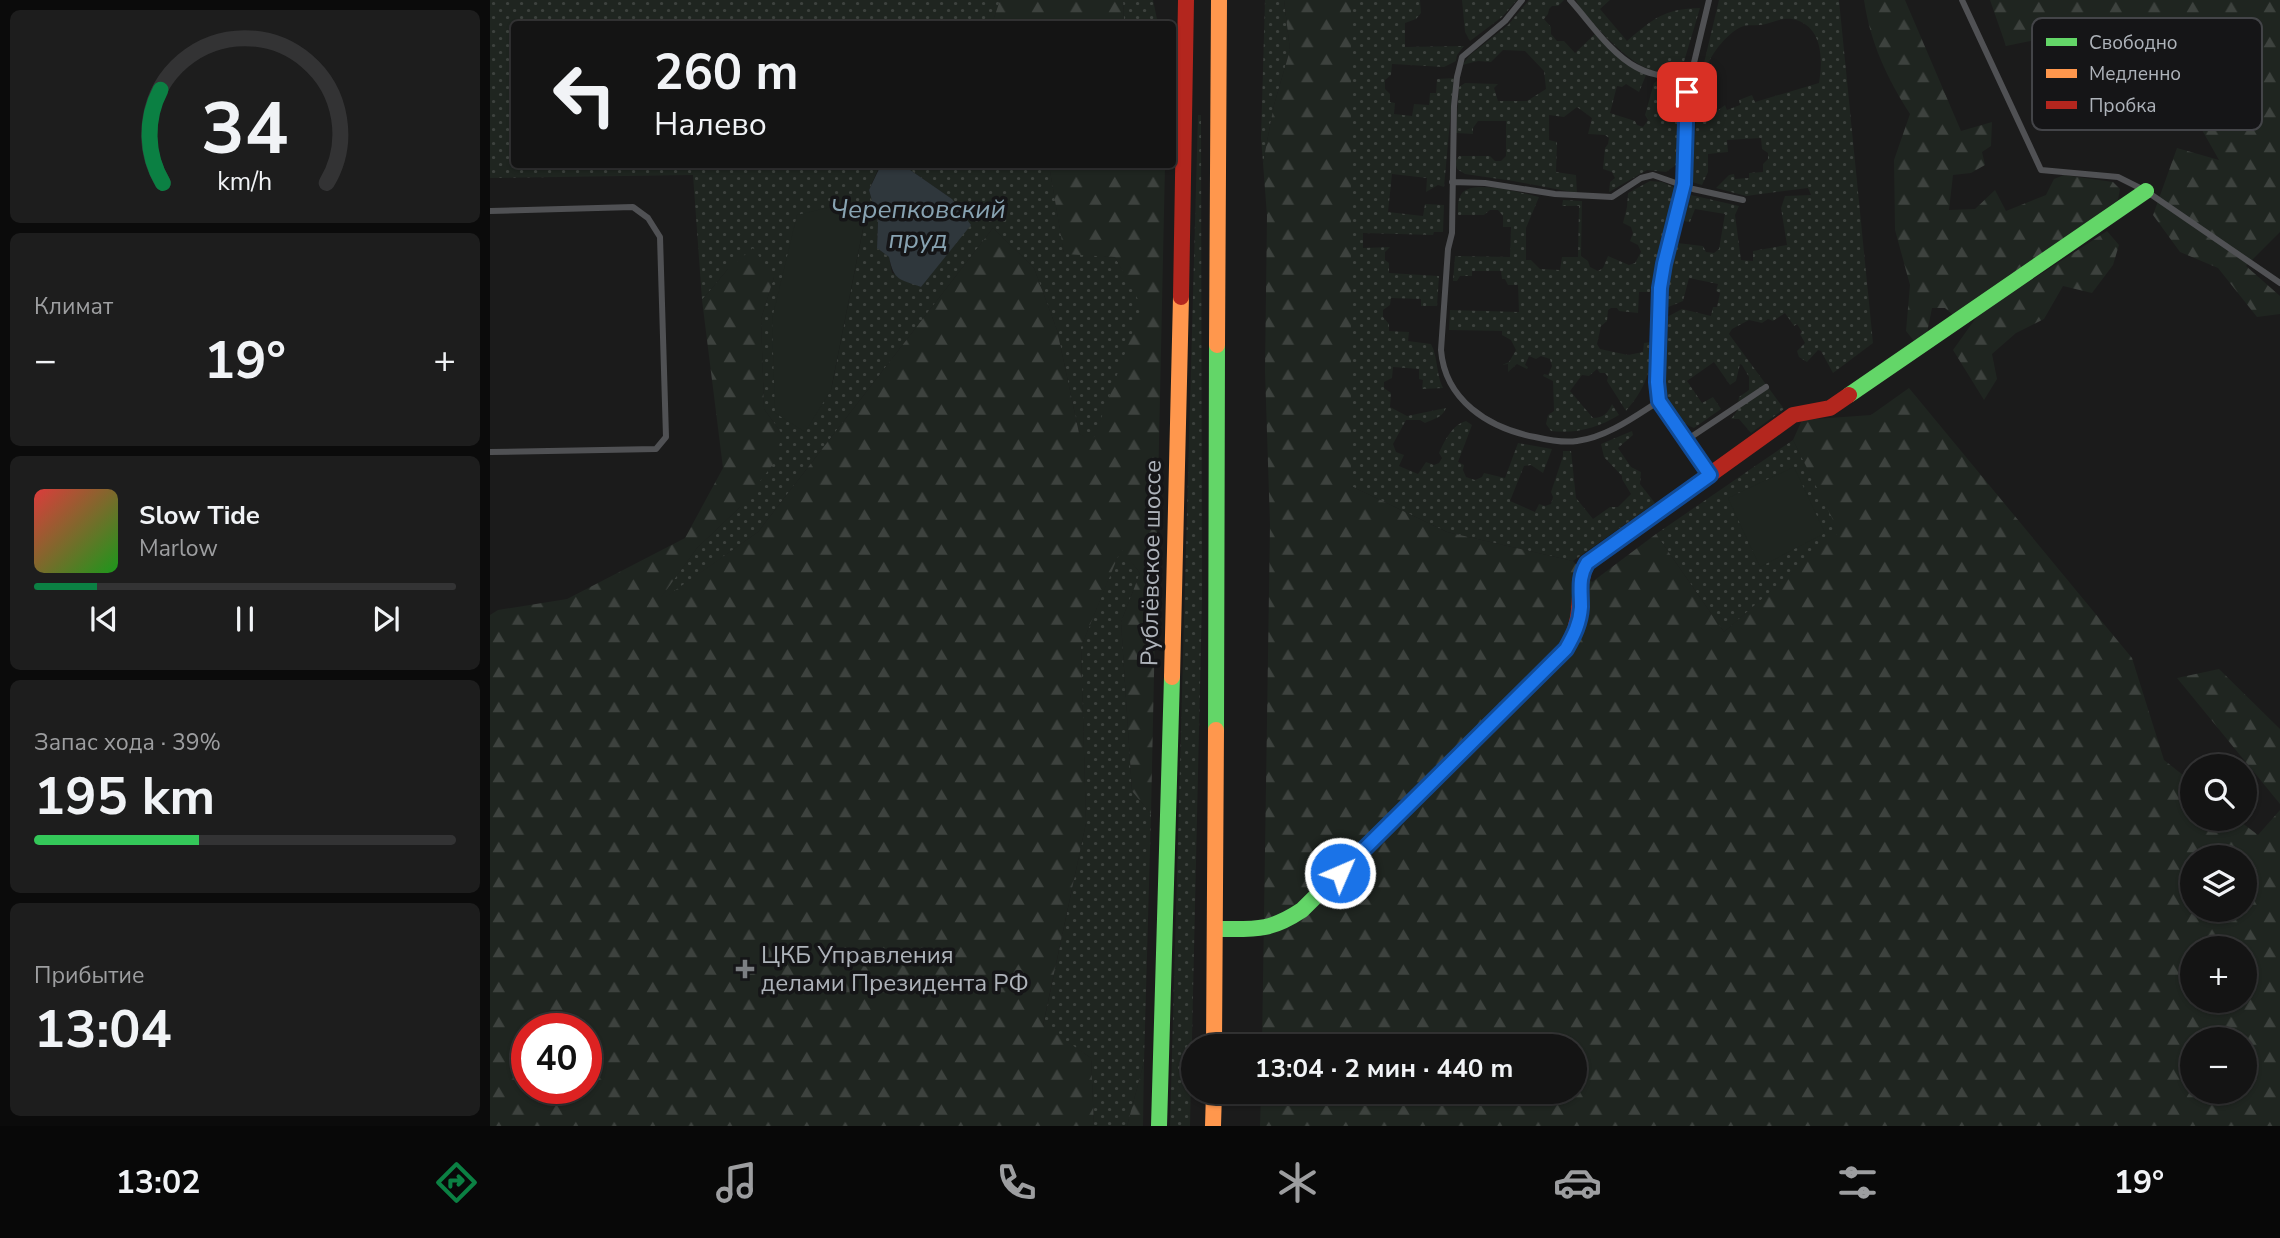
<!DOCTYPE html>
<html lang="ru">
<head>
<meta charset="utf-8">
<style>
  body { margin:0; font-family:"Nunito Sans",sans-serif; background:#1d1d1d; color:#f1f3f6; height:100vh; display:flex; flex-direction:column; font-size:26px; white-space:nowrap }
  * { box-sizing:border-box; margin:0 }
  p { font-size:23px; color:#9d9ea0 }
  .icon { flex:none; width:38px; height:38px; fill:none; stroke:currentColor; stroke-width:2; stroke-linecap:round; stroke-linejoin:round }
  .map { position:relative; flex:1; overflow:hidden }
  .side { display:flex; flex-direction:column; gap:10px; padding:10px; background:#0b0b0b; width:490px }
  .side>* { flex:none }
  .guide { position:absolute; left:21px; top:21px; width:665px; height:147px; border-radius:7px; box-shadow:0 2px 5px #0004,0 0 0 2px #333334; background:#141414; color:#f1f3f6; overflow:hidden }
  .buttons { position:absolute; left:1690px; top:754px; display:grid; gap:14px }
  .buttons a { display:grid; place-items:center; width:77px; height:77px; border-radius:50%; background:#141414; box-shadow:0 2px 5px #0004,0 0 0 2px #333334; font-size:35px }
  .speed { position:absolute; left:21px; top:1013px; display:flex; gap:14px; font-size:35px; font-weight:700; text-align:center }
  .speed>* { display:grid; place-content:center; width:91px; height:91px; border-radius:50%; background:#141414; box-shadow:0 2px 5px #0004,0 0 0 2px #333334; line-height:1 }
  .speed .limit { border:10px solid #d22; background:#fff; color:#111 }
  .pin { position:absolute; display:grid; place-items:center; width:60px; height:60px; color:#fff; margin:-30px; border-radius:14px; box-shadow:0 4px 10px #0006 }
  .me { position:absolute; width:77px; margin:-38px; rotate:45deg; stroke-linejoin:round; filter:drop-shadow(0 0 5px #0008) }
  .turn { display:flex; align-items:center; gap:24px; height:147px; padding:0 28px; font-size:32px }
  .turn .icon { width:91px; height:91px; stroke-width:2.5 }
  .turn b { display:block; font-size:49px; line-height:60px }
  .big { font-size:52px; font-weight:700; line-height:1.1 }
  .side .card { flex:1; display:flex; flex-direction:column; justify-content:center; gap:10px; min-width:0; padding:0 24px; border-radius:10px; background:#1d1d1d }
  .side .dial { align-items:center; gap:0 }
  .dial svg { height:182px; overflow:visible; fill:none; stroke:#333334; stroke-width:7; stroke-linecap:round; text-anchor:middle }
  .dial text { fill:#f1f3f6; stroke:none }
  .song { display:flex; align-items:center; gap:21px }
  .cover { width:84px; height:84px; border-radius:10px; background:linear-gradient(135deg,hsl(0 70% 55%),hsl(120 70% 35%)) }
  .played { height:7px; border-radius:4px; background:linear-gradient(90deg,#0b8043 15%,#333334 15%) }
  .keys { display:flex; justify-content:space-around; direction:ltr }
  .heat { display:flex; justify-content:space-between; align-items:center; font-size:38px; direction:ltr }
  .charge { height:10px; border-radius:5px; background:linear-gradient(90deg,#34c759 39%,#333334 0) }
  .trip { position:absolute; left:691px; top:1034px; width:406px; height:70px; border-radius:35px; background:#141414; box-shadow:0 2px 5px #0004,0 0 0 2px #333334; font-weight:700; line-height:70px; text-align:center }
  .menu { display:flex; height:112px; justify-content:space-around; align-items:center; background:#080808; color:#9d9ea0 }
  .menu .icon { width:49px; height:49px }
  .menu .current { color:#0b8043 }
  .menu b { font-size:32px; color:#f1f3f6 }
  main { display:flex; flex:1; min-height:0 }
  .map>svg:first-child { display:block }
  .grass { fill:url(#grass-dots); fill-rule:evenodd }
  .forest { fill:url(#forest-firs); fill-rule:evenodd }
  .garden { fill:#1f2520 }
  .water { fill:#2f373c }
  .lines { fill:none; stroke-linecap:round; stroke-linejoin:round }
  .lane { stroke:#505154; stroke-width:6 }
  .fast { stroke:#63d668; stroke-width:16 }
  .slow { stroke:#ff974d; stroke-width:16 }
  .jam { stroke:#b3261e; stroke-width:16 }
  .route-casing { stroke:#114b97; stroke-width:18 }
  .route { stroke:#1a73e8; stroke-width:12 }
  .poi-dot { fill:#7b7e82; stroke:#151517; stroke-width:2.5 }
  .labels { text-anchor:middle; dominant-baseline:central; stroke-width:7; stroke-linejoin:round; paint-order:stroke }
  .street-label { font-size:24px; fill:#aeb3ba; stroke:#151517 }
  .poi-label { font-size:24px; fill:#aeb3ba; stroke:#151517; text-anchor:start }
  .water-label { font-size:26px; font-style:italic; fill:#88a3b2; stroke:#151517 }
  .key { fill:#151517; stroke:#434448; stroke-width:2 }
  .key-label { font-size:19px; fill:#aeb3ba }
</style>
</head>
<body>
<main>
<section class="side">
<div class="card dial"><svg viewBox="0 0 100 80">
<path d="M14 69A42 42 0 1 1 86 69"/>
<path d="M14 69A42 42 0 0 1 13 28" stroke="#0b8043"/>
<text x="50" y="56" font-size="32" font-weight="700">34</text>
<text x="50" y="72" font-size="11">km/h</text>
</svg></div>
<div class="card"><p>Климат</p>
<div class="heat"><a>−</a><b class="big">19°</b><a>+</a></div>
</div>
<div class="card">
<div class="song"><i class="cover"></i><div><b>Slow Tide</b><p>Marlow</p></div></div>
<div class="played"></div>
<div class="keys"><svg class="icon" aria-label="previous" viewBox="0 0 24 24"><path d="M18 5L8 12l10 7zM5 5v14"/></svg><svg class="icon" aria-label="pause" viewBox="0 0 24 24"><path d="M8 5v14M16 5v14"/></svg><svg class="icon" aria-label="next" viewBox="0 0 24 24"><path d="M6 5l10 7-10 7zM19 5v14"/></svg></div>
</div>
<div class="card"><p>Запас хода · 39%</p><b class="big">195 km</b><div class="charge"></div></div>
<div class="card"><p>Прибытие</p><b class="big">13:04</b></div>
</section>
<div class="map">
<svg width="1790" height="1126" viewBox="0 0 1790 1126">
  <defs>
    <pattern id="grass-dots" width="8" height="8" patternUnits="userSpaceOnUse" patternTransform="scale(1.75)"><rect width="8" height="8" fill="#1f2520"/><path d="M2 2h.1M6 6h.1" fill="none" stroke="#3d423e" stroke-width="1.8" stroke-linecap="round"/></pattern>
    <pattern id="forest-firs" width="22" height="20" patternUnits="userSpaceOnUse" patternTransform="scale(1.75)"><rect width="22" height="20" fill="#1f2520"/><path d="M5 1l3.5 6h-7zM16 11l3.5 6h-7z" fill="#3d423e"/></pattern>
  </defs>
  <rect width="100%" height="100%" fill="#1b1b1b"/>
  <!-- grass -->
  <path class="grass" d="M0 0H510L502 24H24V164L394 165 389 167 379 190 388 222 387 248 399 257 402 273 431 287 440 273 462 199 413 165H559L574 253 625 257 653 307 602 444 589 433 567 330 544 268 503 228 268 532 165 605 207 548 249 508 292 434 274 409 271 319 284 277 238 269 212 300 203 175 0 178ZM362 202 374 224 341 390Z
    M633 0H663L668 24H634Z
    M775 0H794L800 50 784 105 773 163 771 138Z
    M861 0H930L931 13 926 19 915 23V47L974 46 967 55 966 61 954 67 902 64 901 75 895 80V89L900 94V102L905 103 904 114 922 116 924 104 939 105 940 93H946L947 79 964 78 954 187 948 185 936 192 937 178 902 174 898 212 933 216 935 204 954 205 953 232H944L943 235 873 233V248L900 247 895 252V260L899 263V273L949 276 947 306H931V299L901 298 900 305 893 310V317L899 324V331L919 332 918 341 941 344C948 357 946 374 953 388L932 389 933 380 929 379V369L903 367 902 378 894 382V388L901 393 900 407 917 416 956 408C953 417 944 419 935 423L930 420H916L903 444 906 452 914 455 909 466 928 474 936 462 944 465 949 463 952 458 949 453C955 440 962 425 976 421L982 425 968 462 974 465 973 470 976 477 985 480 992 477 994 473 1015 478 1028 443 1062 449 1053 473 1041 465 1034 466 1020 501 1045 512 1049 504 1055 506 1061 504 1063 497 1061 492 1073 456V451H1081L1086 498 1103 519 1120 507H1128L1141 494 1132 479V476L1114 457 1111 444 1142 431 1143 435 1128 448 1141 467 1151 472 1150 484 1165 503 1083 561 957 532 861 486Z
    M972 0H1027L1012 17 980 41 975 32Z
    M1039 0H1074L1068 6H1062L1059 9 1058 14 1054 19 1061 27V34L1067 41H1074L1085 53 1106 33 1156 75 1149 92 1136 84 1132 87 1127 86 1120 113 1145 121 1147 125 1153 127 1158 120 1155 115 1164 83 1170 79 1189 88 1186 165 1176 172 1157 170 1119 192 1120 182 1125 178 1122 172 1113 169 1115 148 1118 144 1119 138 1115 135 1098 134 1102 118 1087 107 1074 117 1059 115V140L1067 142 1066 172 1086 175 1087 193 1023 181 975 174 967 169 965 162 969 156H1000L1005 161H1011L1016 156V121H988L983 128V134L966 133 969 87 975 83 1008 84 1004 88 1008 101H1037L1056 89 1054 71 1035 51 1013 50 1001 62 988 61 972 65 980 55 1018 25Z
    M1086 0H1120L1110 9 1137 41C1164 18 1174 9 1210 8L1190 75C1177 73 1163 72 1152 66 1135 58 1092 15 1086 0Z
    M1229 0H1349L1383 343 1343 373 1331 351 1328 350 1317 362 1309 357 1307 351 1315 343 1310 334 1312 332 1307 324 1304 326 1295 313 1283 321 1278 319 1272 323 1259 320 1242 329 1239 334 1294 409 1261 433 1249 419H1241L1247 411 1249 397 1259 390V377L1252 365 1250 364 1246 381 1240 385 1224 362 1197 381 1212 403 1223 397 1231 409 1204 428C1165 415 1174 349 1175 318L1192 309 1221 316 1223 307H1227L1230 293 1226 291 1228 284 1199 278 1193 301 1176 308V289L1187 243 1213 246 1216 252 1224 253 1229 249 1235 214 1205 209 1200 222 1193 221 1201 195 1249 206 1245 215 1251 260 1263 261V251L1297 245 1291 208 1295 196 1321 195 1318 188 1256 196 1226 188 1239 175 1244 174 1245 179 1259 178V173L1273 172V164L1278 159V153L1272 149 1271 138 1237 140 1238 152 1218 154V172L1212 185 1202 182 1206 119 1215 120 1235 105 1237 110 1250 105 1249 100 1262 95 1265 102 1329 83C1333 59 1333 25 1302 19 1291 17 1281 24 1270 25 1262 26 1256 24 1249 28 1233 37 1212 64 1215 82L1209 84Z
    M708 115H711L712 599 700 1126H680Z
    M1160 181 1172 182 1186 188 1187 194 1166 260 1160 292H1149L1148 313 1129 311 1127 308H1121L1118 310 1117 321 1111 326 1107 344 1110 349 1138 355 1153 352 1154 343 1161 342C1161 373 1156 387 1136 411L1117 381 1118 377 1115 373H1110L1107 369 1099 376 1092 375 1080 391 1103 418C1113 418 1118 413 1122 404L1129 415C1108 428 1085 434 1061 431L1056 424 1058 415 1064 411 1063 381 1053 376 1054 374 1058 375 1062 366 1060 359 1051 356 1046 359 1039 356 1035 365 1038 367 1037 369 1027 364 1018 372V364L1012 365 1019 362 1026 350 1021 340 1012 335V331L959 330 960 310 1029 312 1028 285H1018L1015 279H1012L1011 271H982V276H970L967 281H963L965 256 1020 257 1021 227H1013V216L1008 210H1000L994 215H968C968 208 967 200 972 193 984 179 1032 193 1049 197L1036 228V260H1041L1050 269 1070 270 1072 257H1088L1089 206H1072L1073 200 1092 201 1091 256 1098 261 1100 267 1108 271 1113 268 1118 256 1139 265 1145 263 1151 252 1148 245 1140 241 1143 233 1141 227 1133 223 1137 207 1138 193Z
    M1303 440 1350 532 1234 632 1166 534Z
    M631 548 650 573 631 622 642 791 661 814 654 1062 637 1126H604L601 1058 553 1026 596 823 591 647Z"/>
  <!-- forest -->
  <path class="forest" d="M510 0H633L634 24H502Z
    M794 0H861V486L957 532 1083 561 1102 582 1166 534 1234 632 1349 532 1303 440 1312 420 1381 415 1419 388 1642 658 1674 760 1703 783V819H1747L1768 835 1790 810V1126H770L771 1092H1085V1046H772L780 525 775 371 777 216 773 163 784 105 800 50ZM1703 858H1755V910H1703ZM1703 948H1755V1001H1703ZM1703 1040H1755V1092H1703Z
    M1374 0H1415L1471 131 1502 122 1501 146 1492 152 1495 165 1481 173 1463 175 1459 210 1485 209 1505 190 1516 211 1556 195 1564 179 1574 175 1623 182 1630 189 1628 200 1464 316 1455 308H1442L1437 333 1424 341 1416 331 1420 285 1405 230 1404 160 1420 114C1397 78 1380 42 1374 0Z
    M1500 0H1790V232L1756 266 1790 296V314L1767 317 1728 268 1690 252 1663 215 1687 148 1729 160 1699 107 1643 84 1604 28 1516 46Z
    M559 165H675L661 814 642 791 631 622 650 573 631 549 591 647 596 823 553 1025 601 1058 604 1126H0V615L8 610 77 599 195 538 233 468 212 300 238 269 263 248 284 277 271 319 274 409 292 434 285 462 249 508 207 548 167 603 268 532 503 228 544 268 567 330 589 433 602 443 652 307 625 257 574 254ZM37 1029H96V1088H37Z
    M1617 231 1629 245 1623 265 1602 293 1573 286 1554 319 1526 333 1502 354 1507 379 1494 400 1463 350 1488 315Z
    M1729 669 1790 729V804L1687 678Z
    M654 1062 653 1126H637Z"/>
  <!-- garden -->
  <path class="garden" d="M362 202 374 224 341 390 315 432 285 413 282 319 307 215Z
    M1304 467 1335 533 1270 567 1238 498Z"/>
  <!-- water -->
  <path class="water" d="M394 164 413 165 462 199 481 225 431 287C409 279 404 281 399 257L387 248 388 222 379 190 390 167Z"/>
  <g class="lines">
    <!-- lane -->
    <path class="lane" d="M1032 0 1015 21 972 57 967 77 964 106 962 233 958 249 951 350C955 400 998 428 1045 437 1058 440 1074 443 1087 441 1117 437 1144 417 1169 401
      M1080 0C1100 22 1120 53 1146 67 1162 76 1181 77 1199 81
      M1472 0 1551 170 1628 177 1656 191 1790 283
      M962 182 995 183 1065 194 1122 197 1151 178 1163 175 1203 189 1253 200
      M0 211 143 207 158 218 170 237 176 437 166 449 0 452
      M1195 441 1276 387
      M1218 473 1169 401 1167 382 1170 288 1174 264 1194 184 1197 92 1219 0"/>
    <!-- fast -->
    <path class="fast" d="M1359 395 1656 191
      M726 730 727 345
      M726 929C764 929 779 932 812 910L1076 649 1081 640
      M669 1126 682 677"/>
    <!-- slow -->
    <path class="slow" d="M727 345 729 0
      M682 677 691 297
      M724 1046 726 730
      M723 1126 724 1092"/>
    <!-- jam -->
    <path class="jam" d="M691 297 696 0
      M1081 640C1095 611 1085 588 1097 563L1303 415 1340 408 1359 395"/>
  </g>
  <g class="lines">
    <defs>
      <path id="route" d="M850 873 1076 649C1084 635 1090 623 1091 607 1091 589 1088 578 1097 563L1220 475 1169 401 1167 382 1170 288 1174 264 1194 184 1197 92"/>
    </defs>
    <!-- route casing -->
    <use href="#route" class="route-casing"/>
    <!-- route -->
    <use href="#route" class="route"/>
  </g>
  <!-- markers -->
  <path class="poi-dot" d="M251.5 958.5h7v7h7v7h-7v7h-7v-7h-7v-7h7z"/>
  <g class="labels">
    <!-- street labels -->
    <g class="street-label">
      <text transform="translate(661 563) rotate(-89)">Рублёвское шоссе</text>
    </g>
    <!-- poi labels -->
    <g class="poi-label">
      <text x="271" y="955">ЦКБ Управления<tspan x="271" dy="28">делами Президента РФ</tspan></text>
    </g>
    <!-- water labels -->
    <g class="water-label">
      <text x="428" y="209">Черепковский<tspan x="428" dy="30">пруд</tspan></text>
    </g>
  </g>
  <!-- legend -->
  <rect x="1542" y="18" width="230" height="112" rx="10" class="key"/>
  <rect x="1556" y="38" width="31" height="8" fill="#63d668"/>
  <rect x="1556" y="69" width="31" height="9" fill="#ff974d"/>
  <rect x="1556" y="101" width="31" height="8" fill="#b3261e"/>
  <g class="key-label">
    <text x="1599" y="49">Свободно</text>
    <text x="1599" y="80">Медленно</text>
    <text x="1599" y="112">Пробка</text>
  </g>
</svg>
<div class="buttons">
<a><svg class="icon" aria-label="search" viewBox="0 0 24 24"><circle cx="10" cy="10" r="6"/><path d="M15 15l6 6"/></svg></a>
<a><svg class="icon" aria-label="layers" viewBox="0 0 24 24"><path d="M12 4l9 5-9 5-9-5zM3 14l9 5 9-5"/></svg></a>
<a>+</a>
<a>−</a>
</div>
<div class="speed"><div class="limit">40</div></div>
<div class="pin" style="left:1197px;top:92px;background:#d93025"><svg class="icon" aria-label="arrive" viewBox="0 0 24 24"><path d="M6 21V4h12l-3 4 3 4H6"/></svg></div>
<svg class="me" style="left:850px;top:873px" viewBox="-20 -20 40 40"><circle r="17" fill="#1a73e8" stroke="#fff" stroke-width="3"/><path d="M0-11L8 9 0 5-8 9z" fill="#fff"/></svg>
<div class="trip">13:04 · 2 мин · 440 m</div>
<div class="guide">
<div class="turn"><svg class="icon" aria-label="left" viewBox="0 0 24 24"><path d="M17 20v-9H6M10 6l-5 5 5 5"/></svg><div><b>260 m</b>Налево</div></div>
</div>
</div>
</main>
<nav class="menu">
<b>13:02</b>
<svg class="icon current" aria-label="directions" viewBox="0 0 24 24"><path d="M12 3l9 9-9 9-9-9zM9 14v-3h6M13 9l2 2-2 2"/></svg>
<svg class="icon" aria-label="music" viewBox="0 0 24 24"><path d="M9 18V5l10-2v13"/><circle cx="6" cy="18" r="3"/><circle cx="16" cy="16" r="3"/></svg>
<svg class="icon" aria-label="phone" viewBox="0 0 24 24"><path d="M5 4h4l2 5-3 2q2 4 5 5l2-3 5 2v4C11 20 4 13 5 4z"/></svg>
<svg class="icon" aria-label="climate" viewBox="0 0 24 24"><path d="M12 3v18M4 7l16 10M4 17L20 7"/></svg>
<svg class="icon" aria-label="car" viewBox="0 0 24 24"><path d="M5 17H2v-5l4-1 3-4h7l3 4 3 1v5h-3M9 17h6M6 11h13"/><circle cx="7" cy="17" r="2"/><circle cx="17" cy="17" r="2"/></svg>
<svg class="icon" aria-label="filters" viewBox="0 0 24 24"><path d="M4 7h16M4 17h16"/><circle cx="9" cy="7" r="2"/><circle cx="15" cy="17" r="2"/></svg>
<b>19°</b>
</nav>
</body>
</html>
